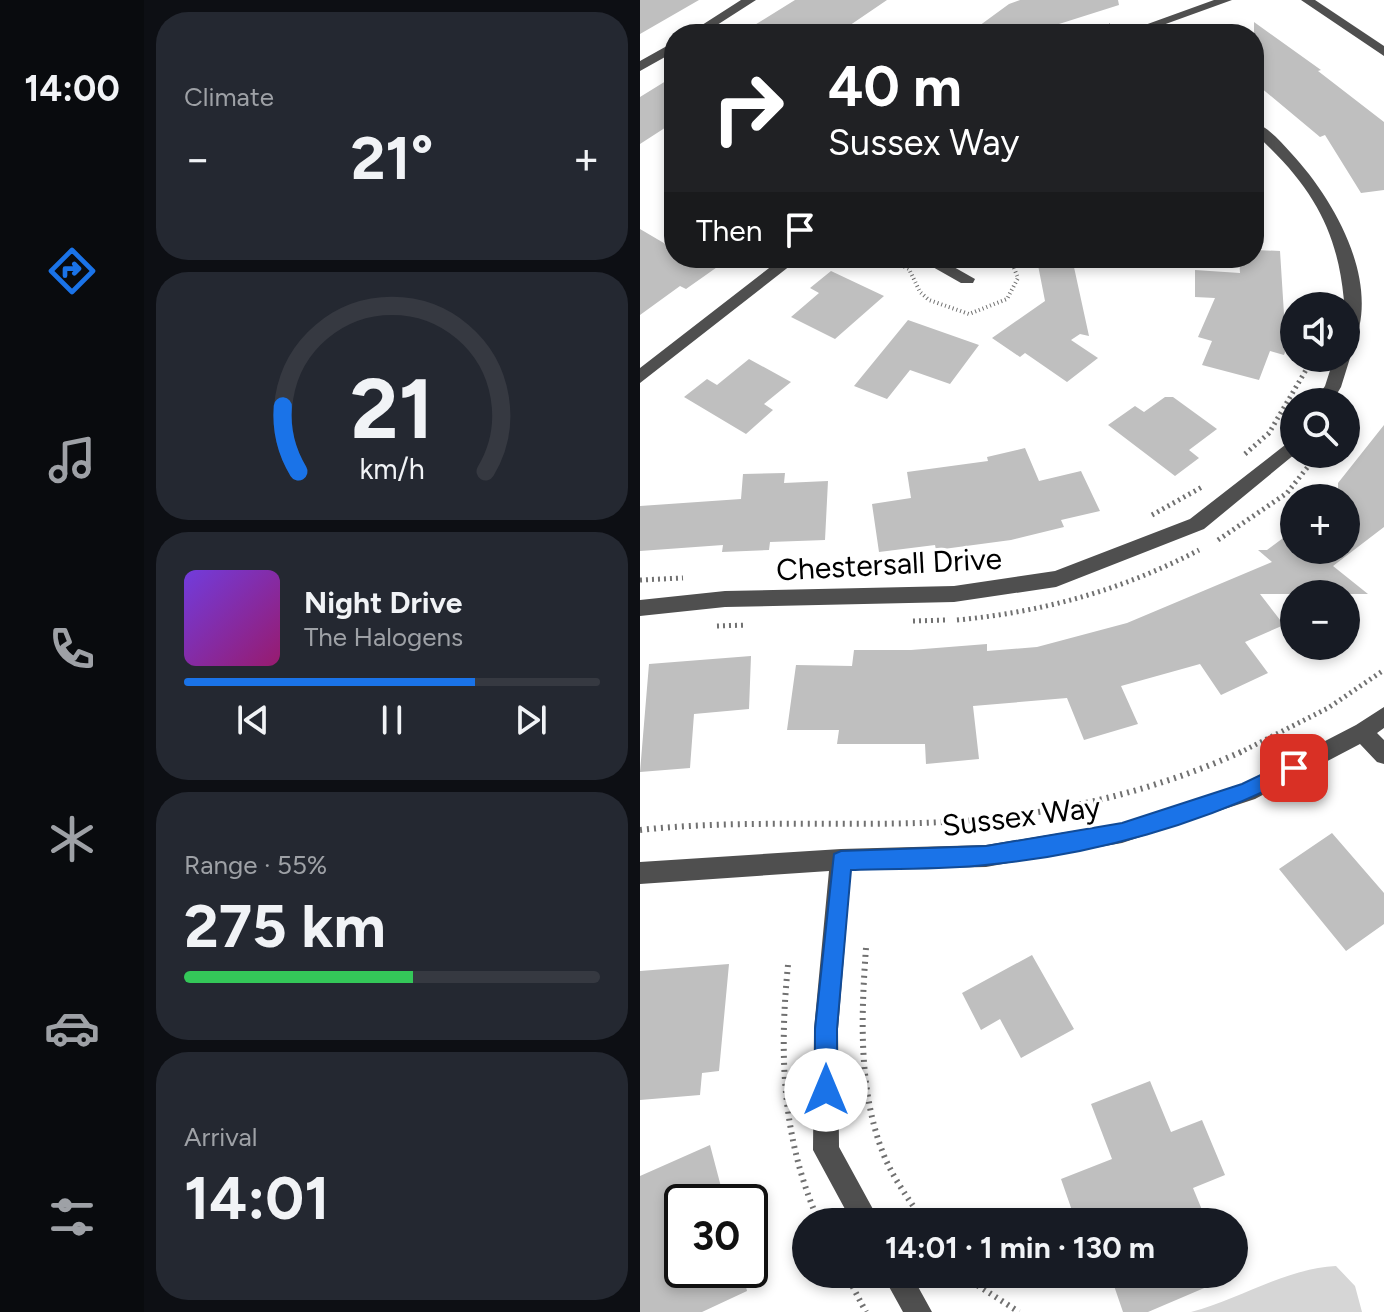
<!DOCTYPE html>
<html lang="en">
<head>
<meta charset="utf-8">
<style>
  body { margin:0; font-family:Figtree,sans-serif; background:#242831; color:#f1f3f6; height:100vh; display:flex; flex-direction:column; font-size:30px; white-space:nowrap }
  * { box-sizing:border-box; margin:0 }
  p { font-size:26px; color:#9ea1a6 }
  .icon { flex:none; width:44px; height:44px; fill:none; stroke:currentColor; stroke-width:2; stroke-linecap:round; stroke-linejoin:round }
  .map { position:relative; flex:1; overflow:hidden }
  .details { display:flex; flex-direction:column; gap:12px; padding:12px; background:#0d0f14; width:496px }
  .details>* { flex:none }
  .banner { position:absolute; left:24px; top:24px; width:600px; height:244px; border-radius:32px; box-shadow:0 4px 12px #0003; background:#202124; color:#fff; overflow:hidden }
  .tools { position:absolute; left:640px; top:292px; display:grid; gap:16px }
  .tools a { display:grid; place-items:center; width:80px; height:80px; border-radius:50%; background:#171b24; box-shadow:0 4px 12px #0003; font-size:40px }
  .speed { position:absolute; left:24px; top:1184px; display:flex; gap:16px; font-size:40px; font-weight:700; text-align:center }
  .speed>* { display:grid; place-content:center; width:104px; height:104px; border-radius:50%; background:#171b24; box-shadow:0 4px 12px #0003; line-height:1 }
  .speed .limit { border:4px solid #111; border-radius:12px; background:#fff; color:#111 }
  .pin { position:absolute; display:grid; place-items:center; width:68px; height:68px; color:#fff; margin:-34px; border-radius:16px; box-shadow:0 4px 12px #0006 }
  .me { position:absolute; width:88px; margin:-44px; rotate:0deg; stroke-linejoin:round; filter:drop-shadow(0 0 6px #0008) }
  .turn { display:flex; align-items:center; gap:28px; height:168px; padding:0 32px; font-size:36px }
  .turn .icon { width:104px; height:104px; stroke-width:2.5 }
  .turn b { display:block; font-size:56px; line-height:68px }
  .then { display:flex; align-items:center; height:76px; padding:0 32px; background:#0003; gap:16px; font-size:30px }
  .big { font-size:60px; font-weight:700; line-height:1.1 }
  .details .tile { flex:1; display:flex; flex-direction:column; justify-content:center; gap:12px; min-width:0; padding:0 28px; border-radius:32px; background:#242831 }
  .details .dial { align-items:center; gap:0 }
  .dial svg { height:208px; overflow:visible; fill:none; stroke:#363941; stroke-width:7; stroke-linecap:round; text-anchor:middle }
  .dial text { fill:#f1f3f6; stroke:none }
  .song { display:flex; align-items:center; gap:24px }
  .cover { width:96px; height:96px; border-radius:12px; background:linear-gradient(135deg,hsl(260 70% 55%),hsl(320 70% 35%)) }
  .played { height:8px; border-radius:4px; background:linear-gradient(90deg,#1a73e8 70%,#363941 70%) }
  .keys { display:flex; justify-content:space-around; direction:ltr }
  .heat { display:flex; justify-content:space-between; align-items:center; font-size:44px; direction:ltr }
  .charge { height:12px; border-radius:6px; background:linear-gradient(90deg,#34c759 55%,#363941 0) }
  .trip { position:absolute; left:152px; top:1208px; width:456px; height:80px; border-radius:40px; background:#171b24; box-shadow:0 4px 12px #0003; font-weight:700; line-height:80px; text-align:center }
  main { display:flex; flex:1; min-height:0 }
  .menu { display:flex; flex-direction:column; width:144px; justify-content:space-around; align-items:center; background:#090b0e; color:#9ea1a6 }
  .menu .icon { width:56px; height:56px }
  .menu .active { color:#1a73e8 }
  .menu b { font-size:36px; color:#f1f3f6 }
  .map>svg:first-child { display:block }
  .green { fill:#d6d6d6 }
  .building { fill:#bfbfbf }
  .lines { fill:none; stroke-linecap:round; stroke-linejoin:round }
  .path-far2 { stroke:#717171; stroke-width:4; stroke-dasharray:1 3; stroke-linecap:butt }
  .path-far1 { stroke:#717171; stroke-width:5; stroke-dasharray:2 4; stroke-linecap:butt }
  .path { stroke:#717171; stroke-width:6; stroke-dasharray:2 5; stroke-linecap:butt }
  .minor { fill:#4f4f4f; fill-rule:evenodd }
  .route { fill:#1a73e8; stroke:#114b97; stroke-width:2 }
  .labels { text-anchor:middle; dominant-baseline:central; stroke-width:6; stroke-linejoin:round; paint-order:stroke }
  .street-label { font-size:30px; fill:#000; stroke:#fff }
</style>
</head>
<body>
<main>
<nav class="menu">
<b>14:00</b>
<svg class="icon active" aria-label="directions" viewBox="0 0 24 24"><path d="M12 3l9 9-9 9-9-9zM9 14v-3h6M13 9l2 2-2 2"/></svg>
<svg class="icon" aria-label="music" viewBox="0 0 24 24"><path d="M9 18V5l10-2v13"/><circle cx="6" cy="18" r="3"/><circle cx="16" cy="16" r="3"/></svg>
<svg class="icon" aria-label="phone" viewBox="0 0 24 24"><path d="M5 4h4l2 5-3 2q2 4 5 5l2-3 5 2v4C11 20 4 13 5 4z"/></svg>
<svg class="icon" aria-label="climate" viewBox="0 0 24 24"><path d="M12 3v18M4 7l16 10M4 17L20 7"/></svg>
<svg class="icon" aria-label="car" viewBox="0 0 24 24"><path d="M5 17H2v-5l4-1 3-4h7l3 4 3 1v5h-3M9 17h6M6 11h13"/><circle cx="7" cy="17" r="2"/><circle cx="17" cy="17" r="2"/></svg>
<svg class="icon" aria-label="filters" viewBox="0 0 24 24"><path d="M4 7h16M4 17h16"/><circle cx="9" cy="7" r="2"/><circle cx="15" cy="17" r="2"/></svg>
</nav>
<section class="details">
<div class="tile"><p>Climate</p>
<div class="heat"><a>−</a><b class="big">21°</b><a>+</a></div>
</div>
<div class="tile dial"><svg viewBox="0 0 100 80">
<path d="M14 69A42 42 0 1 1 86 69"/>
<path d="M14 69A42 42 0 0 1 8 44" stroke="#1a73e8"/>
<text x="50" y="56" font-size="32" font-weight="700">21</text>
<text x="50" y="72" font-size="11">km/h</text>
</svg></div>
<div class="tile">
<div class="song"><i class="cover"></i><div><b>Night Drive</b><p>The Halogens</p></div></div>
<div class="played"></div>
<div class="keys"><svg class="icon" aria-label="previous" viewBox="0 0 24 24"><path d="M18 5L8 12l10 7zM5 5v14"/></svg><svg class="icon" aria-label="pause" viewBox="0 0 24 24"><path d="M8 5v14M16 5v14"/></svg><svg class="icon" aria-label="next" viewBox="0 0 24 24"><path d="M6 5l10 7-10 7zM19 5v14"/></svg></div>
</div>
<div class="tile"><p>Range · 55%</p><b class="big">275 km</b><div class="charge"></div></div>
<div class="tile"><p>Arrival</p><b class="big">14:01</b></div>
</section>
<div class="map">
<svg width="744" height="1312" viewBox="0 0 744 1312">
  <rect width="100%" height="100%" fill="#fff"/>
  <!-- green -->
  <path class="green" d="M696 1266 715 1286 722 1312H551C601 1299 644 1269 696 1266Z"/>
  <!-- building -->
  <path class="building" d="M0 0H59L0 34Z
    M155 0H247L197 34H100Z
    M380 0H478L479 5 419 24 422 27 401 34H328L369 4Z
    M614 22 681 70 678 71 744 122V190L721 193 685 135 680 137 614 82Z
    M34 76V122L0 144V97Z
    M0 229 34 249V258H90L46 289 40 286 0 315Z
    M614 250 640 251 645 330 652 332 644 355 630 351 619 380 562 365 572 341 558 337 575 298 555 297V270L600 273 599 258H614Z
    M403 258H432L449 336 440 334 431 340 458 358 427 382 385 353 380 357 352 338 405 301 397 260Z
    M191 271 244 296 195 339 151 317 179 293 170 288Z
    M268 320 339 345 310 384 270 370 247 399 214 386Z
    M109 359 151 382 124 404 133 410 106 434 44 397 67 379 77 385Z
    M525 397H533L577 429 549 450 559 458 535 476 468 425 495 406 504 412Z
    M744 425V527L693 566 728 594H620L644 625 605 642 628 673 581 695 560 664 481 686 498 724 444 740 427 698 333 706 339 759 286 764 285 744H197L199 730H147L156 665 212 666 214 650H271L347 644V651L397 647 487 623 632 562 618 550H627L654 530V550H706V497L698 494V483Z
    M385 448 399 481 441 471 460 511 421 520 424 527 371 540 296 550 295 545 239 552 232 504 271 498 267 472 348 461 347 457Z
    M145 473 144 483 188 481 185 540 130 542 129 550 82 552 83 545 0 551V506L101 499 103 474Z
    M111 656 109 709 54 714 50 768 0 772 9 664Z
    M692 833 744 893V924L706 951 639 869Z
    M392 955 434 1029 381 1058 360 1019 341 1030 322 993Z
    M89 964 79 1071 62 1073 60 1095 0 1100V971Z
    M510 1081 531 1132 562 1120 585 1175 553 1188 567 1222H436L421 1179 472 1159 451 1104Z
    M70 1145 85 1202H42V1270H102L107 1291 62 1312H0V1176Z
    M470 1274H597L508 1312H483Z"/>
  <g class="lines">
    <!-- path-far2 -->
    <path class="path-far2" d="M443 34 470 25
      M246 258 269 269 280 292 289 300 329 314 367 299 378 278 370 258
      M684 306 685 292"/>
    <!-- path-far1 -->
    <path class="path-far1" d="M605 454 629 433 673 358
      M512 515 562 487
      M578 540 647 493 678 454
      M0 580 43 578
      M317 620C403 612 482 590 559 550
      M273 621 307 620
      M77 626 107 625
      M599 753 688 708 744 670"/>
    <!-- path -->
    <path class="path" d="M0 830C101 819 202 827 304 822 405 817 511 793 603 751
      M226 948C221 1017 218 1093 245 1158 255 1181 270 1201 284 1222
      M148 965C139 1055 142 1138 179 1222
      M206 1274 226 1312
      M320 1274 379 1312"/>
    <!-- minor -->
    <path class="minor" d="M101 0H116L63 34H48Z
      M574 0H592L498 34H480Z
      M661 0H675L744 46V56Z
      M34 42V52L0 71V61Z
      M614 122C628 127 641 142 651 153 694 199 743 284 712 348L706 350C706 254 689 200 614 133Z
      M142 258H160L0 383V368Z
      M277 258H298L335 279 333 283H321Z
      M706 353 710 358 701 387 692 402H674L685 386 694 358H706Z
      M654 438 655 454 564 529 416 587 314 602 85 607 0 616V600L85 591 314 586 415 571 550 519Z
      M744 707V728L737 733 744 740V764L737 762 720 744 615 799 482 843 346 867 211 870 198 1029 199 1147 240 1222H212L173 1150 174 1029 189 871 0 884V862L201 849 346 845 482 823 602 784 716 725Z
      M242 1274H271L292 1312H263Z"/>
  </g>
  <!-- route -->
  <path class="route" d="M654 759 660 762 663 768 660 774C564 824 453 855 345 865 301 870 255 868 211 870L197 1029V1090L194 1098 186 1101 178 1098 175 1090V1029L194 854 201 851 346 846 482 823 602 784Z"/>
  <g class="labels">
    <!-- street labels -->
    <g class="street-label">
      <text transform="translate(249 564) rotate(-3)">Chestersall Drive</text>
      <text transform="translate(381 816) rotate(-7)">Sussex Way</text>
    </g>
  </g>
</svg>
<div class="tools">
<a><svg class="icon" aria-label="sound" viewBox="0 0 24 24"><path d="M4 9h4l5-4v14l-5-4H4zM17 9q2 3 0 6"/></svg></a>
<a><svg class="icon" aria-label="search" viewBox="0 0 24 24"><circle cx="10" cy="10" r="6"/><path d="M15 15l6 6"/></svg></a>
<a>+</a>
<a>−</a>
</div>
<div class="speed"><div class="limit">30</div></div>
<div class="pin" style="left:654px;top:768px;background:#d93025"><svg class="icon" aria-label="arrive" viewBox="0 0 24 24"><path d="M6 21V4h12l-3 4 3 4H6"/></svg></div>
<svg class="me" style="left:186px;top:1090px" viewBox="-20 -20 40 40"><circle r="19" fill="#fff"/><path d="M0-13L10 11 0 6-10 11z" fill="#1a73e8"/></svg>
<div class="trip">14:01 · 1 min · 130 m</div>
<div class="banner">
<div class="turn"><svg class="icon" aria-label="right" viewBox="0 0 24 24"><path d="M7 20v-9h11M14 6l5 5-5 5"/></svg><div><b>40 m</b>Sussex Way</div></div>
<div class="then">Then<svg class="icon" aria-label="arrive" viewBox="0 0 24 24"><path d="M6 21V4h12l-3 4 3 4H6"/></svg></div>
</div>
</div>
</main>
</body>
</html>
